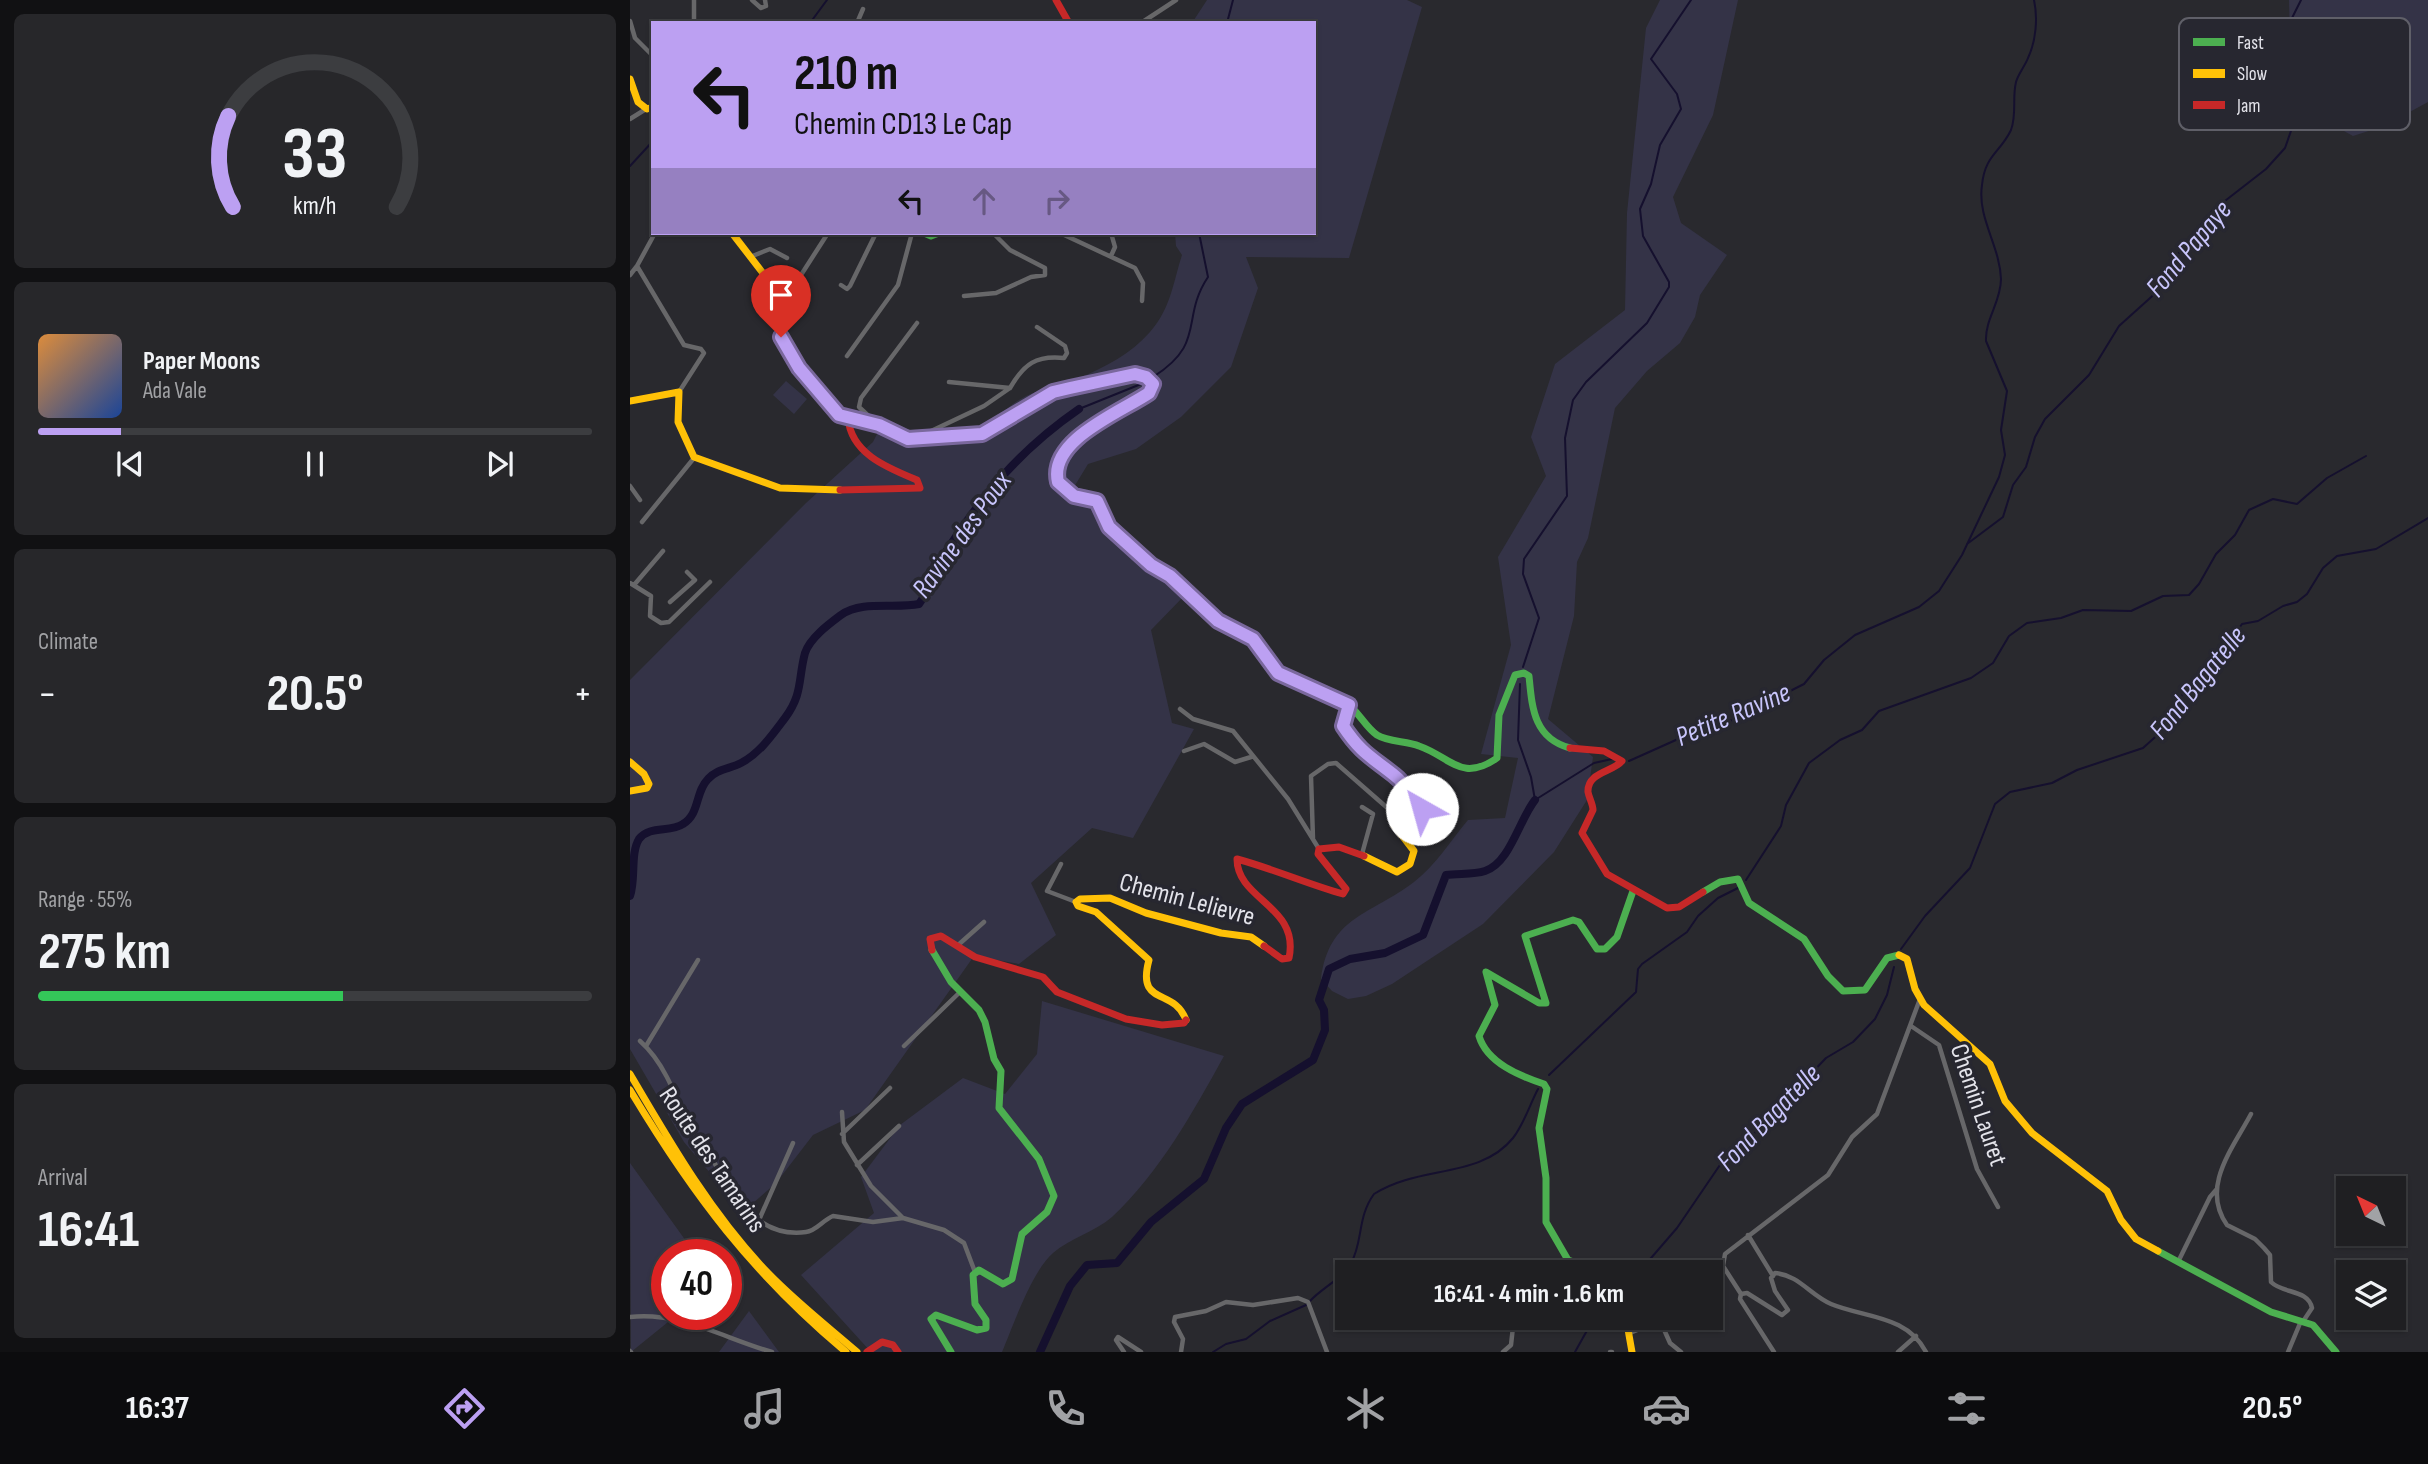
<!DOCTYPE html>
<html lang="en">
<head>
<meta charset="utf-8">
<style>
  body { margin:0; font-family:"Sofia Sans Condensed",sans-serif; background:#27272a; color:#f1f3f6; height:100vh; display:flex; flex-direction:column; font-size:26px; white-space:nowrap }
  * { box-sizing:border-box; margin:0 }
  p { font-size:23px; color:#a1a2a5 }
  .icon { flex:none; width:38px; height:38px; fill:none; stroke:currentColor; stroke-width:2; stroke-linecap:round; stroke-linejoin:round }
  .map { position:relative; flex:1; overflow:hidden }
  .panel { display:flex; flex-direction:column; gap:14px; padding:14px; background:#111113; width:630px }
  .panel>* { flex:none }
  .hud { position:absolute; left:21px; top:21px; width:665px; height:214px; border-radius:0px; box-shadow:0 2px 5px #0004,0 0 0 2px #3c3d40; background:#bca0f2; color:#111; overflow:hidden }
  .needle { width:46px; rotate:317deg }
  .fabs { position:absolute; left:1706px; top:1176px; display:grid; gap:14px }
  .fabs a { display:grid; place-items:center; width:70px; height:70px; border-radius:0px; background:#1f1f22; box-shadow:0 2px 5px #0004,0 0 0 2px #3c3d40; font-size:35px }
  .speed { position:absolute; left:21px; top:1239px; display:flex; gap:14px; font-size:35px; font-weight:700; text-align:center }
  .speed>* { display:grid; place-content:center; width:91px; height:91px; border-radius:50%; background:#1f1f22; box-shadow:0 2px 5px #0004,0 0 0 2px #3c3d40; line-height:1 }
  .speed .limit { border:10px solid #d22; background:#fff; color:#111 }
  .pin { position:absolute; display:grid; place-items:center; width:60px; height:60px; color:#fff; margin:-72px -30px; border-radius:50% 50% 50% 0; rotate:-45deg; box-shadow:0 0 7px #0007 }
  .pin .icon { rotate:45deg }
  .me { position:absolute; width:77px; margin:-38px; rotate:322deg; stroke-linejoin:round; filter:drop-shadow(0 0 5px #0008) }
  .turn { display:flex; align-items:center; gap:24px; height:147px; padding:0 28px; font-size:32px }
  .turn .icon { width:91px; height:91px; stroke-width:2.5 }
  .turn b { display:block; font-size:49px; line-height:60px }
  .lanes { display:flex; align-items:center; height:66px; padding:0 28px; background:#0003; justify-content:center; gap:35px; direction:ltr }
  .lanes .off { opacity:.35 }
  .big { font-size:52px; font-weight:700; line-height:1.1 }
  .panel .tile { flex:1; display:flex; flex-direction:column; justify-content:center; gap:10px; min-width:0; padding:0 24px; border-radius:10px; background:#27272a }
  .panel .dial { align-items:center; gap:0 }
  .dial svg { height:182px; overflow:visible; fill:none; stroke:#3c3d40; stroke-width:7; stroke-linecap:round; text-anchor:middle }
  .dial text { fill:#f1f3f6; stroke:none }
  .song { display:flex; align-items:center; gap:21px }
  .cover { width:84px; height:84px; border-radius:10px; background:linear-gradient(135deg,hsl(30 70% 55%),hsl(220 70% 35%)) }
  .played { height:7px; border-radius:4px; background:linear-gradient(90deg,#bca0f2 15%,#3c3d40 15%) }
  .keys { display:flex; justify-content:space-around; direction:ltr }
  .heat { display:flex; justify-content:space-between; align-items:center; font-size:38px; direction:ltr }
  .charge { height:10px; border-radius:5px; background:linear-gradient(90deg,#34c759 55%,#3c3d40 0) }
  .trip { position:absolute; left:705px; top:1260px; width:388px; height:70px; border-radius:0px; background:#1f1f22; box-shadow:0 2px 5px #0004,0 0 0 2px #3c3d40; font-weight:700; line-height:70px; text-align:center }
  .tab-bar { display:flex; height:112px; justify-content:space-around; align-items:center; background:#0c0c0e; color:#a1a2a5 }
  .tab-bar .icon { width:49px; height:49px }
  .tab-bar .on { color:#bca0f2 }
  .tab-bar b { font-size:32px; color:#f1f3f6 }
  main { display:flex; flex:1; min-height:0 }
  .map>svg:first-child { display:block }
  .green { fill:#343347 }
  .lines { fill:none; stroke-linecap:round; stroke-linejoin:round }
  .stream { stroke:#15102e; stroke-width:2 }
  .river { stroke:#15102e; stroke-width:8 }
  .street { stroke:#676769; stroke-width:4.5 }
  .fast { stroke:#4caf50; stroke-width:7 }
  .slow { stroke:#ffc107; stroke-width:7 }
  .jam { stroke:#c62828; stroke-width:7 }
  .route-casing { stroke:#7a689d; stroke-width:18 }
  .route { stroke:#bca0f2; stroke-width:12 }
  .labels { text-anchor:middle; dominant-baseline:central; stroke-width:7; stroke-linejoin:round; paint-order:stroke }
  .street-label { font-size:26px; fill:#e3e3ea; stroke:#272730 }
  .water-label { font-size:28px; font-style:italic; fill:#c8c5fb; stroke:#272730 }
  .key { fill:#272730; stroke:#5f5f68; stroke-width:2 }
  .key-label { font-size:19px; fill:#e3e3ea }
</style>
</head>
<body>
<main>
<section class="panel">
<div class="tile dial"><svg viewBox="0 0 100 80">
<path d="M14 69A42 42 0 1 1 86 69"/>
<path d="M14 69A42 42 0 0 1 12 29" stroke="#bca0f2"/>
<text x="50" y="56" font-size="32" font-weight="700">33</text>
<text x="50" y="72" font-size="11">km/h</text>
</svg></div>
<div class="tile">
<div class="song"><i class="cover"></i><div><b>Paper Moons</b><p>Ada Vale</p></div></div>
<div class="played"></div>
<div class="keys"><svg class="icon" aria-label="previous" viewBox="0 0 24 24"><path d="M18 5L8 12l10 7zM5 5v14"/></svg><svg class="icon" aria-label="pause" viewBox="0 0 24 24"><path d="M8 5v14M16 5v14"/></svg><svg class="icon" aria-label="next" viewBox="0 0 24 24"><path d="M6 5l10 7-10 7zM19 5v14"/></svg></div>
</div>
<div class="tile"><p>Climate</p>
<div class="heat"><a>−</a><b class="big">20.5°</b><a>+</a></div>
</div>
<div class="tile"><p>Range · 55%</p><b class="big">275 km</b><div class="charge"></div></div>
<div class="tile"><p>Arrival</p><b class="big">16:41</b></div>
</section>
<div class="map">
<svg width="1798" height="1352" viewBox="0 0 1798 1352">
  <rect width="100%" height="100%" fill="#29292e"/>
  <!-- green -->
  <path class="green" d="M577 0H777L792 7 719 258 616 257 628 288 601 367 551 417 506 449 458 464 444 487 554 596 521 630 542 723 564 729 503 838 462 828 401 883 426 935 389 964 344 956 235 1110 183 1135 146 1183 113 1212 54 1142 0 1049V680L176 503 243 442 253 422C274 439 321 439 346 431 362 425 375 408 389 400 408 388 429 386 449 378 474 368 502 353 520 332 541 308 543 283 552 255L546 246 545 233H684V23H562Z
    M1030 0H1108L1083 115 1043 197 1051 223 1097 255 1070 295 1065 317 1050 343 1017 371 985 408 958 538 947 562 944 616 918 719 963 757 957 800 924 852 853 924 762 984 736 996 718 999 702 991 691 979C699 916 741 915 784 882 806 865 821 840 838 820L875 818 888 758 851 754 881 645 868 557 916 476 901 437 925 364 995 310 997 213 1016 28Z
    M1659 0H1798V102L1754 126 1723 136 1685 115 1653 70 1660 37Z
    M156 381 177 399 164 414 143 395Z
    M412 1001 594 1056C563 1112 530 1172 482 1217 465 1232 440 1238 423 1253 402 1271 383 1326 372 1352H241L171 1275 244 1213 231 1177 270 1125 333 1078 375 1094 407 1054Z
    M0 1163 66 1255H37V1314H48L1 1352Z
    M119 1311 149 1352H89Z"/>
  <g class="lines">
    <!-- stream -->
    <path class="stream" d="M180 23 197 0
      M597 23 603 0
      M0 166 23 141
      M523 377C577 343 550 319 578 277L569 233
      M449 409 516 382
      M1337 544 1373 517 1383 485 1396 467 1405 437 1415 419 1459 375 1489 326 1529 290 1544 259 1582 211 1636 169 1655 148 1662 128 1660 53 1655 32 1671 0
      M893 667 909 618 893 574 894 559 937 496 935 438 943 400 956 382 1017 323 1039 287V282L1013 236 1010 209 1021 184 1030 145 1051 109 1047 94 1021 59 1061 0
      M890 684 888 740 901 777 905 800 964 763 982 759
      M999 761 1066 731 1103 720 1174 684 1194 660 1225 635 1289 607 1309 591 1332 555 1369 477 1375 455 1371 430 1377 391 1356 341C1355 319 1371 302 1371 279 1370 246 1347 218 1352 185 1355 155 1370 153 1381 130 1387 114 1382 98 1386 82 1388 74 1395 66 1398 58 1406 41 1408 18 1404 0
      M1116 880 1151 826 1156 805 1179 763 1210 740 1232 730 1249 711 1341 678 1363 663 1379 636 1397 623 1431 618 1453 610 1501 611 1533 596 1559 595 1569 584 1586 554 1605 535 1619 510 1643 499 1667 504 1697 478 1736 456
      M1271 949 1295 916 1340 868 1365 804 1380 792 1422 783 1447 770 1513 748 1543 721 1552 695 1577 674 1612 624 1628 621 1653 606 1667 602 1677 594 1693 568 1707 556 1746 549 1798 518
      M919 1075 1006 992 1008 969 1012 964 1057 932 1068 916 1088 898 1108 888
      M1009 1272 1047 1228 1094 1159 1112 1146 1196 1058 1223 1042 1245 1019 1257 995 1264 967
      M680 1301C693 1287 711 1280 721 1263 733 1243 727 1217 744 1194 789 1165 850 1179 883 1138 894 1124 900 1104 908 1089
      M583 1352 596 1344 616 1339 640 1321 676 1305
      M945 1352 964 1318"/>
    <!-- river -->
    <path class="river" d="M0 896C6 879 0 854 9 839 20 825 40 833 53 824 70 814 65 792 78 779 87 769 99 769 111 763 130 753 142 735 155 718 173 694 168 679 175 653 180 638 199 624 211 615 232 600 265 609 289 604 299 591 301 574 310 561 350 498 388 451 449 409
      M410 1352 440 1286 457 1265 487 1263 521 1222 574 1179 596 1128 612 1104 683 1060 695 1030 694 1010 689 1000 699 969 720 959 755 953 793 935 816 875C828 873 843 875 855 871 880 863 889 820 905 800"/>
    <!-- street -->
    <path class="street" d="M122 0 131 8 136 6 135 0
      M0 21 5 38 23 56
      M64 23V0
      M227 23 233 9
      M511 23 546 0
      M0 119 16 109
      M25 233 7 266 54 345 71 349 74 353 49 392
      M430 233 505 268 513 283 512 301
      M481 256 485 247 481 233
      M120 257 140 249 157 258
      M0 275 7 266
      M211 285 217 289 220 286 246 233
      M334 296 366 293 401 277 415 275V268L380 250 363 233
      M144 306 162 289 198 233
      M217 356 268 285 282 233
      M380 388C394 364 406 355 434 358L437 353 435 346 407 327
      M245 422 229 407 231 398 287 323
      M297 439 299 432 354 406 380 388 319 382
      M0 486 10 500
      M12 522 64 458
      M0 583 21 596 20 616 31 623 39 622 80 582
      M4 585 33 551
      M40 602 65 580 57 572
      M550 709 563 719 603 731 658 799 689 849
      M554 751 574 744 605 762 621 757
      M683 839 681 776 698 764 706 763 762 812
      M732 854 743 814 732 807
      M431 864 417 891 446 902
      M327 946 354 922
      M1281 1026 1309 1045 1347 1169 1368 1207
      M10 1041C34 1062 46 1096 57 1124 61 1135 73 1144 79 1154 102 1191 124 1239 176 1232 186 1231 193 1220 203 1216L243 1222 273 1218 314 1230 334 1243 345 1272
      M16 1046 68 960
      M274 1046 329 993
      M212 1112 214 1142 241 1186 272 1217
      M1621 1114C1603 1148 1570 1187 1597 1225L1625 1239 1634 1248 1640 1255 1641 1282C1653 1294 1678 1289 1682 1308L1674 1320
      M212 1134 260 1088
      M227 1165 269 1126
      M129 1220 163 1143
      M1118 1235 1143 1276
      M1548 1262 1580 1197 1586 1190
      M1111 1294 1093 1266 1095 1254 1198 1175 1222 1137 1247 1114 1290 999
      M0 1317C49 1311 96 1339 142 1352
      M918 1318H932
      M1000 1333 1022 1324 1032 1325 1040 1343 1051 1352
      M0 1351 1 1352
      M494 1352 486 1340 488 1337 511 1352
      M551 1352 553 1339 544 1322 545 1317 576 1311 596 1302 623 1305 668 1298 678 1302 697 1352
      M873 1352 881 1345 883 1327 903 1318
      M980 1352H982
      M1144 1352 1110 1299 1111 1294 1117 1293 1152 1315 1158 1310 1145 1291 1141 1278 1145 1273C1169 1275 1180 1295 1201 1304 1235 1318 1277 1315 1296 1352
      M1268 1352 1286 1336
      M1658 1352 1671 1321"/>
    <!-- fast -->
    <path class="fast" d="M294 233 301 236 309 233
      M640 666C661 685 688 689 713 701 727 708 734 726 747 735 758 742 777 741 789 746 821 757 831 783 867 758L869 715 885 675 894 673 899 676C902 706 903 738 940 748
      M1073 892 1090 882 1108 879 1119 903 1174 939 1198 976 1213 991 1235 990 1257 958 1269 955
      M302 950 321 982 349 1010 355 1022 364 1059 371 1071 369 1108 409 1159 424 1196 417 1212 392 1234 382 1279 373 1284 349 1270 343 1275 345 1304 356 1320V1328L347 1330 306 1315 301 1319 321 1352
      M1528 1251 1641 1312 1683 1325 1706 1352
      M971 1272 938 1260 916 1222V1178L909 1128 917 1089 914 1084C890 1076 857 1063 849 1036L865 1005 856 972 909 1003H916L895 936 943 920 949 922 967 949H975L987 937 1003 891"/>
    <!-- slow -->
    <path class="slow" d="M0 79 8 102 17 109 23 107
      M102 233 139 281 147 326 162 357 209 415 249 425 278 439 316 438 352 434 423 392
      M0 401 49 392 48 422 64 457 150 488 210 490
      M719 705 713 726 737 757 764 775 792 809 813 807 817 811C790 825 789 826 762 812L764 825 784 851 780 864 767 872 734 856
      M0 762 14 774 19 784 17 788 0 791
      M1269 955 1277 959 1285 989 1294 1005 1360 1064 1375 1101 1402 1133 1477 1191 1491 1220 1506 1239 1528 1251
      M556 1020C544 987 506 1007 519 960L466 912 448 906 446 902 450 899 480 898 516 913 591 933 621 937 634 946
      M0 1074C41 1144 82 1215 138 1273 166 1302 197 1326 227 1352
      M0 1090C63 1195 122 1273 216 1352
      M996 1318 1002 1352"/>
    <!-- jam -->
    <path class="jam" d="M426 0 439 23
      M423 392 505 374 516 377 523 384 519 393C483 415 428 434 428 483L439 494 467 501 479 527 521 565 540 576 588 621 623 639 640 666
      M210 490 290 488 287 480C258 468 221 454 218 418
      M940 748 974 751 992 761C983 772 957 772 958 792 959 798 963 804 963 810L952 833 977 874 1037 908 1049 907 1073 892
      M634 946 652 959 659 958C670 906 607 900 607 859 644 869 677 884 713 894L716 889 688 854 689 849 709 847 734 856
      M302 950 300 939 311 936 345 957 413 977 427 992 496 1019 532 1025 554 1023 556 1020
      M237 1352 252 1342 263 1345 268 1352"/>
  </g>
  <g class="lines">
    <defs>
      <path id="route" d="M151 337 169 368 209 415 249 425 278 439 352 434 423 392 440 388 505 374 516 377 523 384 519 393C491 412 418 440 428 482L444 496 467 501 479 527 521 565 540 576 588 621 623 639 648 673 719 705 713 726C731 753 740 756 764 775 776 784 782 798 792 809"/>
    </defs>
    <!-- route casing -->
    <use href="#route" class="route-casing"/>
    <!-- route -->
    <use href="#route" class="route"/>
  </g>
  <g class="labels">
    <!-- street labels -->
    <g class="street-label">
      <text transform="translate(557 900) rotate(15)">Chemin Lelievre</text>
      <text transform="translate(1348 1105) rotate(71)">Chemin Lauret</text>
      <text transform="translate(82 1160) rotate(56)">Route des Tamarins</text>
    </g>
    <!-- water labels -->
    <g class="water-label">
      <text transform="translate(1559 249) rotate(-50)">Fond Papaye</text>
      <text transform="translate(332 535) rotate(-54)">Ravine des Poux</text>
      <text transform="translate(1568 683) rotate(-51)">Fond Bagatelle</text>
      <text transform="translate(1103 715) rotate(-23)">Petite Ravine</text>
      <text transform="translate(1139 1118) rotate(-46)">Fond Bagatelle</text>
    </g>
  </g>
  <!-- legend -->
  <rect x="1549" y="18" width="231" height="112" rx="10" class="key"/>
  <rect x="1563" y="38" width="32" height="8" fill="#4caf50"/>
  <rect x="1563" y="69" width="32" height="9" fill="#ffc107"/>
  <rect x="1563" y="101" width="32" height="8" fill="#c62828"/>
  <g class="key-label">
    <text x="1607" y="49">Fast</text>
    <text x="1607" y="80">Slow</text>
    <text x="1607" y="112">Jam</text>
  </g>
</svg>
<div class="fabs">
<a><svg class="needle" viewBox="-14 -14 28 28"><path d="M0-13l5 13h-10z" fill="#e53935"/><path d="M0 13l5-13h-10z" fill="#a1a2a5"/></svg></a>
<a><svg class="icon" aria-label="layers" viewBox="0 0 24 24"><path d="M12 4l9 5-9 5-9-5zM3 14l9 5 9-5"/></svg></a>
</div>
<div class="speed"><div class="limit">40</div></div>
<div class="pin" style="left:151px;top:337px;background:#d93025"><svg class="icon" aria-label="arrive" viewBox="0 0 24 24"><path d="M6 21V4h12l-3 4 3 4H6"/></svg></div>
<svg class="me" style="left:792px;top:809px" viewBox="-20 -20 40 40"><circle r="19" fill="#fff"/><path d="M0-13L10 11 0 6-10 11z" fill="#bca0f2"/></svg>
<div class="trip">16:41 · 4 min · 1.6 km</div>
<div class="hud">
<div class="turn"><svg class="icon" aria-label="left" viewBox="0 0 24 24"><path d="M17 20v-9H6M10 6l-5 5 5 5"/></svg><div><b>210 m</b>Chemin CD13 Le Cap</div></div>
<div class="lanes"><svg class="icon" aria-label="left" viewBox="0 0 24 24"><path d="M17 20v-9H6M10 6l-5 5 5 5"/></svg><svg class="icon off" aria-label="ahead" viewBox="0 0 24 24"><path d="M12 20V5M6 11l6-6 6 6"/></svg><svg class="icon off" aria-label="right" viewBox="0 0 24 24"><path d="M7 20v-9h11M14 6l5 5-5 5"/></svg></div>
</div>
</div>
</main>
<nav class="tab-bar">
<b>16:37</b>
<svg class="icon on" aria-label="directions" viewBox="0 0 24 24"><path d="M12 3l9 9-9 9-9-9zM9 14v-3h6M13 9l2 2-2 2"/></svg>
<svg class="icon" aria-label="music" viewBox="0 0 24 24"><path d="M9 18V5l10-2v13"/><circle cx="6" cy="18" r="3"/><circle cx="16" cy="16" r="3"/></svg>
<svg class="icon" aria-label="phone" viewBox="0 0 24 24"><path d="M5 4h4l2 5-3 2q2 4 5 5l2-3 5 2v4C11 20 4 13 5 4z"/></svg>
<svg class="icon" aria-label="climate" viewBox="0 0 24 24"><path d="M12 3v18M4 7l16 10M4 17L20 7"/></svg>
<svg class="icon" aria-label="car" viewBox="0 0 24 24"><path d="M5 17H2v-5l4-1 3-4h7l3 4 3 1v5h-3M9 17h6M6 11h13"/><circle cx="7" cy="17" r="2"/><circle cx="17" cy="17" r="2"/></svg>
<svg class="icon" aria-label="filters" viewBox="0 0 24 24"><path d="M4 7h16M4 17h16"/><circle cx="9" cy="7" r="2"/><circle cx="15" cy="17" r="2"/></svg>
<b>20.5°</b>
</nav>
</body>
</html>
